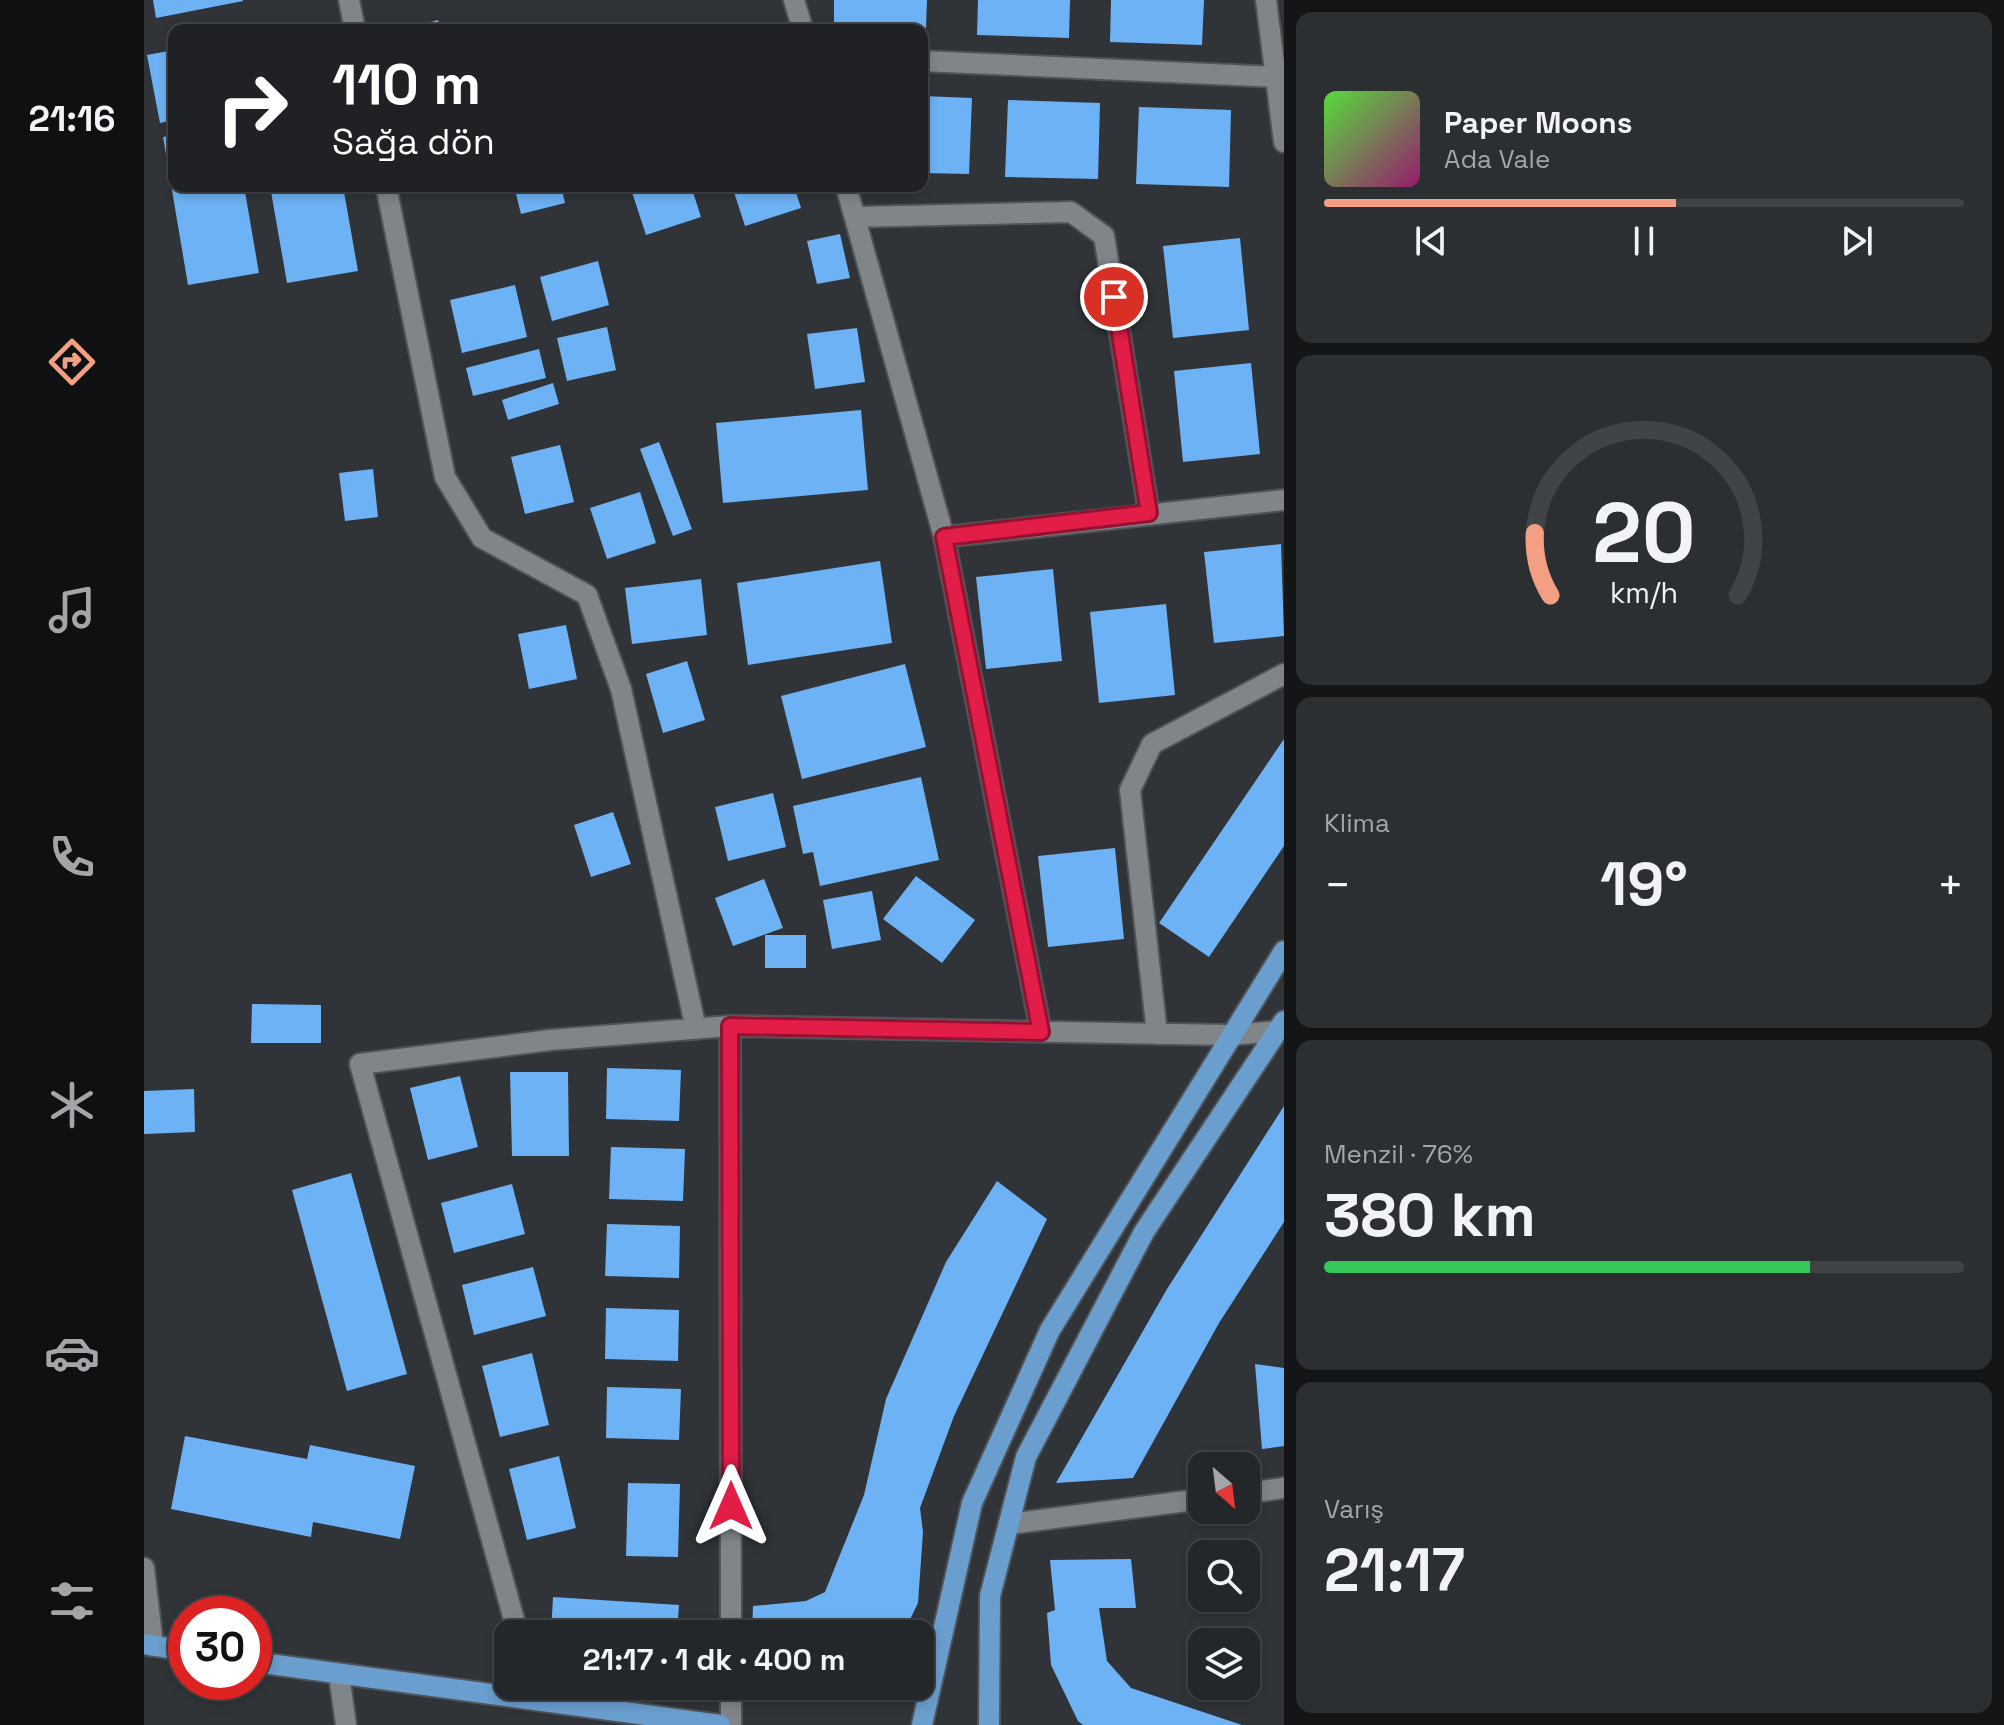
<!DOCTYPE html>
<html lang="tr">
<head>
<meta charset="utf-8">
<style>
  body { margin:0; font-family:"Space Grotesk",sans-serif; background:#2c2f32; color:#f1f3f6; height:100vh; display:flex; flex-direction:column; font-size:30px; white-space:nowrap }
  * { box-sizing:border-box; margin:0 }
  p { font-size:26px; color:#a3a5a8 }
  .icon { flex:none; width:44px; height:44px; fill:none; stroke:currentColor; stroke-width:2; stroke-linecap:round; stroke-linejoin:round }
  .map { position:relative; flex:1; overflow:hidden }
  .sheet { display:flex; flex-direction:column; gap:12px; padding:12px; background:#141517; width:720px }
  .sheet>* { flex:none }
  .hud { position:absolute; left:24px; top:24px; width:760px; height:168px; border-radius:16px; box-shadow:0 4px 12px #0003,0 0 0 2px #414447; background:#202124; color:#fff; overflow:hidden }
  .needle { width:52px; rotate:152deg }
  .fabs { position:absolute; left:1044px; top:1452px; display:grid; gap:16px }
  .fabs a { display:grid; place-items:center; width:72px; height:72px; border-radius:16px; background:#24272a; box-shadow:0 4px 12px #0003,0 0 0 2px #414447; font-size:40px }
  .speed { position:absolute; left:24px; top:1596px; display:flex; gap:16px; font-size:40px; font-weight:700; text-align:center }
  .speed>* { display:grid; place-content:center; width:104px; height:104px; border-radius:50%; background:#24272a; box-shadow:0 4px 12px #0003,0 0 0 2px #414447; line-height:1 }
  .speed .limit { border:12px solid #d22; background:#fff; color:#111 }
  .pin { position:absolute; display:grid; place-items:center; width:68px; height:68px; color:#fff; margin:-34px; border:4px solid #fff; border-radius:50%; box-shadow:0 2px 8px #0007 }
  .me { position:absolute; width:88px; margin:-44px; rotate:0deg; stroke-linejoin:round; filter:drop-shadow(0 0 6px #0008) }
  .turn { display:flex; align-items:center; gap:28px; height:168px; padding:0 32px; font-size:36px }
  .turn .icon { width:104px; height:104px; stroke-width:2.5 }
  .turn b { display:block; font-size:56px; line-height:68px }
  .big { font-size:60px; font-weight:700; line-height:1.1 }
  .sheet .tile { flex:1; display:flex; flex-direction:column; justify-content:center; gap:12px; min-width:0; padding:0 28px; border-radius:16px; background:#2c2f32 }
  .sheet .dial { align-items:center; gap:0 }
  .dial svg { height:208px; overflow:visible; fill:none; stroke:#414447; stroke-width:7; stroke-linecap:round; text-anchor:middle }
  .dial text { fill:#f1f3f6; stroke:none }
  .song { display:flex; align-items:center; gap:24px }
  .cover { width:96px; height:96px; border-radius:12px; background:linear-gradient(135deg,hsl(110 70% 55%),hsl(320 70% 35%)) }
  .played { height:8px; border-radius:4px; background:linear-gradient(90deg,#f39f84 55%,#414447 55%) }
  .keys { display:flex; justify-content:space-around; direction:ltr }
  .heat { display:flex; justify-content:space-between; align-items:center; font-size:44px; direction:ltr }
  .charge { height:12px; border-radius:6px; background:linear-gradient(90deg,#34c759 76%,#414447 0) }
  .trip { position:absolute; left:350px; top:1620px; width:440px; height:80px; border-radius:16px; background:#24272a; box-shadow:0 4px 12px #0003,0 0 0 2px #414447; font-weight:700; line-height:80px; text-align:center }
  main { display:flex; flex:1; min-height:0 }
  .menu { display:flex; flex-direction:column; width:144px; justify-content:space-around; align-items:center; background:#0e1011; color:#a3a5a8 }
  .menu .icon { width:56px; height:56px }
  .menu .on { color:#f39f84 }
  .menu b { font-size:36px; color:#f1f3f6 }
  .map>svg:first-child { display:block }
  .building { fill:#6db2f4 }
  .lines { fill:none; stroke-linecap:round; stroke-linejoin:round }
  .minor-casing { stroke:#4f5256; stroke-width:24 }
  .major-casing { stroke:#4f5256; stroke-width:24 }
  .minor { stroke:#80858a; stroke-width:20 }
  .major { stroke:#6a9ece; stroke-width:20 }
  .route-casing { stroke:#92132f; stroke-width:20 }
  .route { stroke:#e11d48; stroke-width:14 }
</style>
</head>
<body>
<main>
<nav class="menu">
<b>21:16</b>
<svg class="icon on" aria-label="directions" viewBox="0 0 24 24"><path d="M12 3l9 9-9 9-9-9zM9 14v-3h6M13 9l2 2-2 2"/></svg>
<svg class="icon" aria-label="music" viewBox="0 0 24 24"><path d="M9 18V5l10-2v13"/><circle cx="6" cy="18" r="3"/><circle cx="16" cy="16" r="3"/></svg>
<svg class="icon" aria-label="phone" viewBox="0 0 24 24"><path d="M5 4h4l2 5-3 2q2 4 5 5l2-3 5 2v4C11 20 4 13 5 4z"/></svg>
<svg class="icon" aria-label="climate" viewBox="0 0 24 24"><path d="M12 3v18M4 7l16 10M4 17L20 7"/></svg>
<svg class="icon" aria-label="car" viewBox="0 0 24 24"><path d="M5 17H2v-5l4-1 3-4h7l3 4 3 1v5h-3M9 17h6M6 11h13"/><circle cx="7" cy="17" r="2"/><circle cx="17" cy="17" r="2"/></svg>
<svg class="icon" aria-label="filters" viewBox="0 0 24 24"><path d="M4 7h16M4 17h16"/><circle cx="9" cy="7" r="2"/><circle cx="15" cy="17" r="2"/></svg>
</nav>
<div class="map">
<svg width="1140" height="1725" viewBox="0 0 1140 1725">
  <rect width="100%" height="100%" fill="#303438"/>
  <!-- building -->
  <path class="building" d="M9 0H99V1L12 18Z
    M690 0H783L782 28 690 25Z
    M834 0H926L925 38 833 35Z
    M967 0H1060L1058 45 966 42Z
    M294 20 297 30H261V29Z
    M30 50V120L16 123 3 55Z
    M778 96 828 98 825 174 778 173Z
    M864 100 956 103 954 179 861 177Z
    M995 107 1087 110 1085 187 992 184Z
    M30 135V186H100L115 273 44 285 19 137Z
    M126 186H199L214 271 143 283Z
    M370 186H417L421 203 377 214Z
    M486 186H547L557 217 502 235Z
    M588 186H650L657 208 601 226Z
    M696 234 706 278 673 284 663 241Z
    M1096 238 1105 330 1029 338 1019 246Z
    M454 261 465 305 408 321 396 277Z
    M371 285 383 337 318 353 306 300Z
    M463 327 472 370 423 381 413 338Z
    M713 328 721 382 671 389 663 334Z
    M395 349 402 378 329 396 322 368Z
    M1107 363 1116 454 1039 462 1030 371Z
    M409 383 415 404 364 420 358 400Z
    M717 410 724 490 579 503 572 423Z
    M515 442 548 529 529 536 496 449Z
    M416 445 430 502 381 514 367 457Z
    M229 469 234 517 201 521 195 473Z
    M496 492 512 543 463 559 446 508Z
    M1137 544 1140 636 1070 643 1060 552Z
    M736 561 748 643 604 665 593 583Z
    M909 569 918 661 842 669 832 577Z
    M557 579 563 635 488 644 481 588Z
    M1022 604 1031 695 955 703 946 612Z
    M422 625 433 679 385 689 374 634Z
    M543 661 561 720 519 733 502 674Z
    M761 664 782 747 658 779 637 696Z
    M1140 739V846L1065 957 1015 923Z
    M777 777 795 860 676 886 669 852 659 854 649 806Z
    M629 793 642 847 584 861 571 807Z
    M469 812 487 864 447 877 430 825Z
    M971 848 980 939 904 947 894 856Z
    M772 876 831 920 798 963 739 919Z
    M620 879 639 928 589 946 571 898Z
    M728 891 737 940 688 949 679 900Z
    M621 935H662V968H621Z
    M108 1004 177 1005V1043H107Z
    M463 1068 537 1070 535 1121 462 1119Z
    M366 1072H424L425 1156H368Z
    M316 1076 334 1147 284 1160 266 1088Z
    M50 1089 51 1132 0 1134V1091Z
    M1140 1106V1222L1075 1323 989 1478 912 1483 1023 1289Z
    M467 1147 541 1149 539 1201 465 1199Z
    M207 1173 263 1374 203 1391 148 1190Z
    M853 1181 903 1219 810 1416 776 1508 779 1532 774 1603 759 1634H608L609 1606 662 1601 681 1592 720 1495 742 1399 802 1262Z
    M368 1184 381 1234 310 1253 297 1203Z
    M463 1224 536 1226 535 1278 461 1276Z
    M389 1267 402 1316 330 1335 318 1285Z
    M462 1308 535 1310 534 1361 461 1359Z
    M388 1353 405 1425 356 1437 338 1366Z
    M1111 1364 1140 1368V1446L1118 1449Z
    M463 1387 537 1389 535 1440 462 1438Z
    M41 1436 163 1459 166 1445 271 1466 256 1539 169 1522 167 1537 27 1509Z
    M415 1456 432 1528 383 1540 365 1469Z
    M484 1483 536 1484 534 1557 482 1556Z
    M987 1559 992 1608H955L963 1661 987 1688 1098 1725H939L934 1721 907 1665 903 1613 911 1610 906 1560Z
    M409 1597 535 1605 533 1634H407Z"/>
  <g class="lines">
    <defs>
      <path id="minor" d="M205 0 211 30
        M650 0 659 30
        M1122 0 1140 142
        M778 61 1132 77
        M242 186 301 477 338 538 443 595 477 689 552 1029
        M702 186 800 537 897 1032
        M711 217 927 212 960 236 1005 513
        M800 537 1140 500
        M586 1026 587 1634
        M1013 1034 986 790 1008 744 1140 674
        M1102 1493 1140 1488
        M865 1524 1058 1499
        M0 1568 9 1646
        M374 1634 216 1064 406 1040 586 1026 1086 1035 1134 1031
        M195 1675 202 1725
        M587 1686V1725"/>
      <path id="major" d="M0 1644 42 1651
        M110 1662 576 1725
        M778 1725 828 1503 906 1330 1140 951
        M845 1725 846 1596 882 1457 1000 1232 1140 1021"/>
    </defs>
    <!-- minor casing -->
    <use href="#minor" class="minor-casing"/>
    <!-- major casing -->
    <use href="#major" class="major-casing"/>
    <!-- minor -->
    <use href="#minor" class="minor"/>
    <!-- major -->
    <use href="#major" class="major"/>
  </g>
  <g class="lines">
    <defs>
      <path id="route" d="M587 1506 586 1026 897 1032 800 537 1005 513 970 297"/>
    </defs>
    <!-- route casing -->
    <use href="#route" class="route-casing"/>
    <!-- route -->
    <use href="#route" class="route"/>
  </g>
</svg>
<div class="fabs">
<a><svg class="needle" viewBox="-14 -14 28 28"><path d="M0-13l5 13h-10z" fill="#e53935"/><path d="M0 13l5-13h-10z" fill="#a3a5a8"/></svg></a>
<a><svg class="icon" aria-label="search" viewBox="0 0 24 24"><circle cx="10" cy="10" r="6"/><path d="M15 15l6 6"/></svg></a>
<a><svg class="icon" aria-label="layers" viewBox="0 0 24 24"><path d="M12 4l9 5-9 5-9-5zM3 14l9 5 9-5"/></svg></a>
</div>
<div class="speed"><div class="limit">30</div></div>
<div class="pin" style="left:970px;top:297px;background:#d93025"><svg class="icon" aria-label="arrive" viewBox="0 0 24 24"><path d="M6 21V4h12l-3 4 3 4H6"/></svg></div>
<svg class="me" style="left:587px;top:1506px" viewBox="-20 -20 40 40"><path d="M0-17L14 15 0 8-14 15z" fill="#e11d48" stroke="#fff" stroke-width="4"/></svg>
<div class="trip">21:17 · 1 dk · 400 m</div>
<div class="hud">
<div class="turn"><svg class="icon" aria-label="right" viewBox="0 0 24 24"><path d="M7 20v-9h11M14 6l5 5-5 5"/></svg><div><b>110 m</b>Sağa dön</div></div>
</div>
</div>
<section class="sheet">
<div class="tile">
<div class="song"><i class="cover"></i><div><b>Paper Moons</b><p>Ada Vale</p></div></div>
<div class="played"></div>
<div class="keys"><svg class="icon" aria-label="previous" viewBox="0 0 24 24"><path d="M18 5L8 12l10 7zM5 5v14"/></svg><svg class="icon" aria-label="pause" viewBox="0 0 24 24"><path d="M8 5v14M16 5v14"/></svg><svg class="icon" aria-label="next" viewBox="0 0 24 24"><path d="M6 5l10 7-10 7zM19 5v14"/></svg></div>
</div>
<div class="tile dial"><svg viewBox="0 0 100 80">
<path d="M14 69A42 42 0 1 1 86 69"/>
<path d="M14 69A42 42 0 0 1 8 45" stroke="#f39f84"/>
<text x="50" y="56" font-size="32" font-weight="700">20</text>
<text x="50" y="72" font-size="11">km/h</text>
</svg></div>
<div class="tile"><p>Klima</p>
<div class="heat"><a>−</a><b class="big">19°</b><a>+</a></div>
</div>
<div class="tile"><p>Menzil · 76%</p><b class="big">380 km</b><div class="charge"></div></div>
<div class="tile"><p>Varış</p><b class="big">21:17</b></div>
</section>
</main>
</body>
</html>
